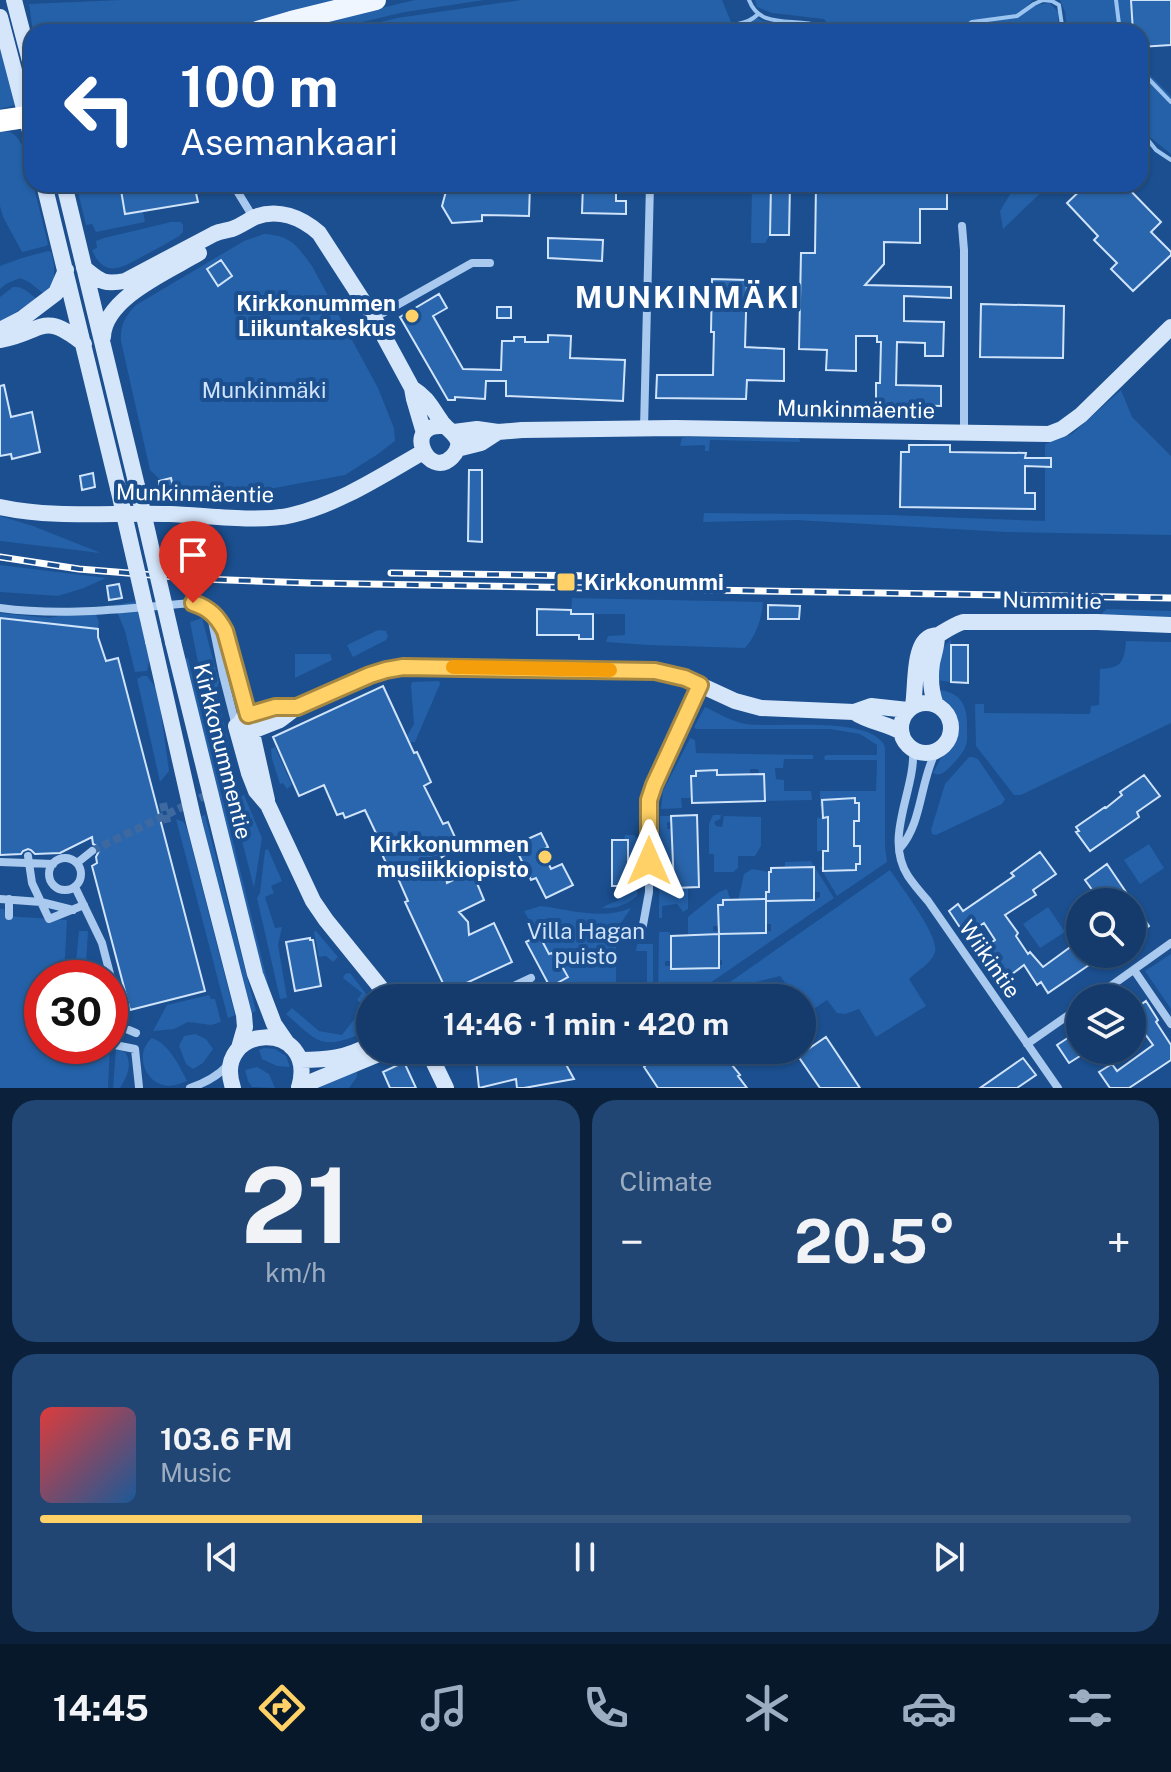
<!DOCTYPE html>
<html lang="en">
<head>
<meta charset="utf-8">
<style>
  body { margin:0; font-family:"Public Sans",sans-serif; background:#214673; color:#f1f3f6; height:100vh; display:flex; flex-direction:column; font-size:30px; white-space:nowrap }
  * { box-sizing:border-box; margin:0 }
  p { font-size:26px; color:#9dadc1 }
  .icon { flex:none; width:44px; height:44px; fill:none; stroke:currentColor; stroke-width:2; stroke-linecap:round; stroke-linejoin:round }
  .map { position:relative; height:1088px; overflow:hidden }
  .side { display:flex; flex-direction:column; gap:12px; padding:12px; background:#0b203b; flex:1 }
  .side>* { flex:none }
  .top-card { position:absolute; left:24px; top:24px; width:1124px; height:168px; border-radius:24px; box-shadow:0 2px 6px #0004,0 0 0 2px #33557e; background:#1a4fa0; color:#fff; overflow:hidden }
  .buttons { position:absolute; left:1066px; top:888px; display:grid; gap:16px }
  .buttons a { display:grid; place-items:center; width:80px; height:80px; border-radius:50%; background:#143b6b; box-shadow:0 2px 6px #0004,0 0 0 2px #33557e; font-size:40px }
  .speed { position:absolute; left:24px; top:960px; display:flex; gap:16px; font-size:40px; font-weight:700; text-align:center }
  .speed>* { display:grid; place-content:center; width:104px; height:104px; border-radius:50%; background:#143b6b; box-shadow:0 2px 6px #0004,0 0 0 2px #33557e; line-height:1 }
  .speed .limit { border:12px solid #d22; background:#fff; color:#111 }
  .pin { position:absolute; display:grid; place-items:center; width:68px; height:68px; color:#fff; margin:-82px -34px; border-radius:50% 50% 50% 0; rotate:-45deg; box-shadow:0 0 8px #0007 }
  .pin .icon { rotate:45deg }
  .me { position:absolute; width:88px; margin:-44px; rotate:0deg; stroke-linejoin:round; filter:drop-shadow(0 0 6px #0008) }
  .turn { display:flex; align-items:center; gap:28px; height:168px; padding:0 24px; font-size:36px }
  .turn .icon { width:104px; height:104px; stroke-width:2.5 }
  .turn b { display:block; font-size:56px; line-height:68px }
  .big { font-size:60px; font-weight:700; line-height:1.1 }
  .side .tile { flex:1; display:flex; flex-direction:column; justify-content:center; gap:12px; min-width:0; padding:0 28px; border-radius:24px; background:#214673 }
  .side .dial { align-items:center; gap:0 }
  .dial b { font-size:104px; line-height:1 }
  .song { display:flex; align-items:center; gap:24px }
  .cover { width:96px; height:96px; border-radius:12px; background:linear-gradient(135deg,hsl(0 70% 55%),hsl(210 70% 35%)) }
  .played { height:8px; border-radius:4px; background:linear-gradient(90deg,#ffd166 35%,#33557e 35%) }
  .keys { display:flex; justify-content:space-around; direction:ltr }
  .heat { display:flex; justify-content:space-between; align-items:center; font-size:44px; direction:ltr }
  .side .tiles { flex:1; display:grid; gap:12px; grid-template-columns:1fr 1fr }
  .tile:last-child { grid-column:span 2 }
  .trip { position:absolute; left:356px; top:984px; width:460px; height:80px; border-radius:40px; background:#143b6b; box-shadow:0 2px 6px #0004,0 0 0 2px #33557e; font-weight:700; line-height:80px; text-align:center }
  .tab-bar { display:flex; height:128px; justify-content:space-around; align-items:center; background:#08182b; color:#9dadc1 }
  .tab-bar .icon { width:56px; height:56px }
  .tab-bar .selected { color:#ffd166 }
  .tab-bar b { font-size:36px; color:#f1f3f6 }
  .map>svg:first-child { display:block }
  .green { fill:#2461a8 }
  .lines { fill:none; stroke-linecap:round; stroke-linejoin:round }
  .stream { stroke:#9cc4f0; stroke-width:4 }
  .building { fill:#2a66ad; stroke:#cfe3fa; stroke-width:2 }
  .street-tunnel { stroke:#3d69a0; stroke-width:8; stroke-dasharray:8 4; stroke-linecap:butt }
  .street { stroke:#a9c9ee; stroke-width:8 }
  .secondary { stroke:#d6e6fa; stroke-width:16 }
  .primary { stroke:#f0f6ff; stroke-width:20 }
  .highway { stroke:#fff; stroke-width:22 }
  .rail-casing { stroke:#fff; stroke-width:7 }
  .rail { stroke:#1b4f8f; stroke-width:4; stroke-dasharray:12; stroke-linecap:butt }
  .secondary-bridge { stroke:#d6e6fa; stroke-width:16 }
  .route-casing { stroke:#a68842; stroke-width:20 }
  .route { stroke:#ffd166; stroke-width:14 }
  .slow { stroke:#f59e0b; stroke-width:14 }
  .poi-dot { fill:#ffd166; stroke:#1b4f8f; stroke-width:3 }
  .labels { text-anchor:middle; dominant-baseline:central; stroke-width:8; stroke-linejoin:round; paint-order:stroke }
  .poi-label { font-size:22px; font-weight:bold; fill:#fff; stroke:#1b4f8f; text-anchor:end }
  .park-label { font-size:22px; fill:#cfe3fa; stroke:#1b4f8f }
  .street-label { font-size:22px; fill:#fff; stroke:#1b4f8f }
  .district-label { font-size:30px; font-weight:bold; letter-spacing:2px; fill:#fff; stroke:#1b4f8f }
</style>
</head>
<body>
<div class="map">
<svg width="1171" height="1088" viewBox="0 0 1171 1088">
  <rect width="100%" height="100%" fill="#1b4f8f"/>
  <!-- green -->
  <path class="green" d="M121 0H342L305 8 224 32H33L29 4Z
    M415 0H484L405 12 319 32H280Z
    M521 0H722L731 22C715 24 693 17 684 32H378L373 29 361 32H338L397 18Z
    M755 0H1033L1019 14 1036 5 1050 3 1058 12 1059 32H959V30L947 32H841L833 30 824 19 772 13 757 7Z
    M1060 0H1131L1133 32H1067L1065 12Z
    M758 18 762 21 817 26 826 32H689L690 29 696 27 738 26Z
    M0 48 15 105 0 109Z
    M1140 65 1171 96V154L1150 137 1140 122Z
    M0 131C15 130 19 139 25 151L48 244 46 246 22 252 3 217 0 206Z
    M76 184H120L125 214 143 211 145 222 96 232 92 224 86 225Z
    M752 184H771L770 235 765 243H751Z
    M976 184H1050L1003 229 1000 211 1012 191C1000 191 987 195 976 193Z
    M171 222H181L183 225V232L179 236C168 243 156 249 145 255 123 267 105 280 92 250L97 248 96 241 104 238Z
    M264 234C291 236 296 244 312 266L378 388 394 428 395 441 378 454 345 475 252 492 179 498 150 470 121 341C120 326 125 316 136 305L244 241Z
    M48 251 51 252 54 265V285L44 294 29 282 20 278 6 284 0 289V266L22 258Z
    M13 287C23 286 29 293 37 299L0 322V297Z
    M1121 390 1132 417 1171 456V535L1005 532 796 520 703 522 704 513 890 515 1045 521V444L1072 434Z
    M686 437 799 438 800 442 710 440 709 451H705V445L680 446 682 438Z
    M0 516 33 526 101 553 0 541Z
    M0 565 106 578 84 588 58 596 0 592Z
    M572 598 763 602C762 618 756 636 745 648L648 645 606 642 608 636 625 635V614H571Z
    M144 600 140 623C154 636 151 654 147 671L135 672 125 631 114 605Z
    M1107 609 1171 611V617L1102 615 1103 612Z
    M0 613 49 618 74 613 96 614 99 622 98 629 0 618Z
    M202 618 219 682 216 692 229 743 223 764 204 693 190 622Z
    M378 630 386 631 388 636 386 640 353 657 347 645Z
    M951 639V682L936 680 941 650Z
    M1126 641 1171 642V723L1021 795H1014L976 746 975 704H984V713L1090 714 1091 706 1099 705 1100 669C1122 668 1124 662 1126 641Z
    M295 654H330L332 660 295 678Z
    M188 658 269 988 275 1006 265 989 181 659Z
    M142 676H147L158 691 169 771 160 782 137 679Z
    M439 681 440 684 415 742H410L407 736 414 724 411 685 412 682Z
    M938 690C962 692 968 707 967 729 967 735 968 742 965 748 962 754 946 774 940 774 938 775 936 774 933 773L941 758 951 748 957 731 953 714 943 702Z
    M705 707C718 713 732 722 746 724 776 728 861 717 881 741 885 744 885 747 885 752V846L887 862 837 896 820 867 856 870V864L860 863V858H855L860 847 854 846V810L859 809V803H855L854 798 827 799V810H823L820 806V791H876L877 760H825L824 757 826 755H877V745L860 734 830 729H696L694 727Z
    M690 738 695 740 696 753 813 755V759H784L783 768H775L776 779 784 780V791H811L812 800 765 801 764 775 759 774 758 769H750V774L717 775V770L697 771 692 798H681L682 808 661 809 663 791Z
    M275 747 292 785 287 789 283 783 280 784 272 759 271 749Z
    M969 757H973L978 759 1005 799 1002 804 936 835 932 834 931 830 945 784Z
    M244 795 262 838 254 888 238 825 242 824 239 797Z
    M205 815 256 1011 251 1013 199 817Z
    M713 815H721L720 819 714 822 716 826 722 827 724 816 761 817V846L755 856H738V868L733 872H714V854H709V824Z
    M660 816H671L672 822H667V829H673L674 877H668V883H674V888H688V909L683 912 677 904 662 906V918H659Z
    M828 817V851H817V818Z
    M176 819 184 822 187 829 235 1015 228 1018Z
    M625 835H634L637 838V896C627 905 615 909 602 908 615 899 621 906 626 886L628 885V841L624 840Z
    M1149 844 1164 868 1140 884 1124 860Z
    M268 849 282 881 271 886 274 893 265 897 275 928 282 927 278 945 287 998 280 999 257 898 260 893 265 850Z
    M811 861 834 898 688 998H658L659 932H669L671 935 676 936V941H671V961H665V966H671V969L719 968 720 965H722V960H719V942L699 940V935H692L688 940V917L719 892 727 889 730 899H723V905L718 906V926H713V931L766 933V931H771V924H766V906L747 905 746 899 741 900 740 905H737L744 874 752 869 769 872V892H766V900L772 901 814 900 820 897V892H815L814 871H808L807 867H801V871L795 867H790V871H785V862Z
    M890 870C900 885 940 937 935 952 932 963 917 971 909 979L926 1006 876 1037 859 1009 845 1014 837 1013 827 1000 808 1013 802 1006V998H797L780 976 733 988 723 998H712L710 996Z
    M541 906C570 910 602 920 631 908L621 923V943L616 944V998H556L550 987 568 977 560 961 557 962 549 954 524 911Z
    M1048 907 1065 932 1040 948 1023 924Z
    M0 909H4L6 916 67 920 64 974 85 978H42V1046H110L108 1088H0Z
    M79 931H88L86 963 76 962Z
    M316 931 338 957 333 962 326 956 319 957 314 932Z
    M637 944H653V998H647V951H636Z
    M1171 954V1009L1145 971Z
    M350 973 370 999V1010L357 1000 362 993 343 978 345 974Z
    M209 995 211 999H215L221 1022 211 1025 188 1022 174 1029 153 1031 167 1005Z
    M292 1008 319 1031 342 1035 362 1009 370 1016 362 1033C321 1052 316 1040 286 1014Z
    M195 1034 206 1039 213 1049 203 1063 193 1069 186 1064 179 1046 184 1036Z
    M152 1038C168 1043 180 1066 187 1081 181 1083 175 1086 168 1086 144 1084 134 1053 152 1038Z
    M264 1048 275 1049 286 1056 290 1067 277 1066 262 1059 259 1050Z
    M116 1049 125 1052C133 1064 127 1077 120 1088H113Z
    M257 1067 269 1074 275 1088 252 1087 248 1081 245 1070Z
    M357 1067V1077L349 1088H314Z"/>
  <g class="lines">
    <!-- stream -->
    <path class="stream" d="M749 0C762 35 806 12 830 32
      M1116 0 1120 32
      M686 32 689 27C710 22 741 31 757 15
      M958 32 972 22 1017 16 1034 4 1043 0 1052 1 1059 5 1063 32
      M1140 70 1171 102
      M1140 130 1156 150 1171 160"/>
  </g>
  <!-- building -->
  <path class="building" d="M1131 0H1171V45L1140 47V32H1133Z
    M120 184H194L198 202 125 214Z
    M448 184H530L529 216 482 215V221L452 223 442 206Z
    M583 184H616V201H626V214L582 213Z
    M771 184H790L789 235H770Z
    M816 184H947V209H920V243L884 242V264L865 285 951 287V298L904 296V321L944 322 943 356H925V343L897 342 896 385 941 386V406L876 404V383H880L881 342H877V336H856V371L826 370 827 350 799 349 801 253H815Z
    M1087 184H1124L1161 222 1151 232 1171 252V255L1133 291 1111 269 1117 263 1094 240 1098 236 1067 203Z
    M548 238 603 240 602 261 548 258Z
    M221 260 232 276 218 286 207 269Z
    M712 279 747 280 745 347 784 349V381L747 380 746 399 656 398 657 375H713L714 332H711Z
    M439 294 447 308 433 316 463 369 501 370 502 341H514V337H525V342H548V335L571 336 570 358 625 360 623 401 506 396V381H486L485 399 455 397V400H448L400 317Z
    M981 304 1064 306 1063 358 980 357Z
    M497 307H511V318H497Z
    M4 385 11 417 32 412 40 452 12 459 11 454 0 456V386Z
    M909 445H950V452L1026 453 1025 458H1051V467L1025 466V493H1035V509L900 507 901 452H909Z
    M469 470H482V542L468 541Z
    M93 473 95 487 82 490 80 476Z
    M171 478 174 492 161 495 159 481Z
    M119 584 122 598 109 600 107 586Z
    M768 605 800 606 799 619H768Z
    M537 609 571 610V614H593V639H579V635H537Z
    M0 618 98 629V637L106 661 118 658 205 991 130 1010 92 866 97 863 96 857 99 851 97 846 93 844 92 837 60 853 35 854 31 850 28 849 23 851 21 854 0 855Z
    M951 645H968V683L951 682Z
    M383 686 414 753 417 752 431 782 424 786 443 824 448 822 460 848 436 860 445 871 447 883 472 871 484 900 459 912 468 922 469 935 494 923 512 962 447 992 405 902 408 901 397 876 393 878 381 852 384 850 365 810 345 818 343 813 337 815 324 785 299 796 273 737Z
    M717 770V775L764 774 765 801 692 803 691 776H696V771Z
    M1144 775 1160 796 1137 812 1139 817 1090 851 1076 832 1079 831 1076 827 1105 807 1106 808 1122 795 1120 792Z
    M855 798V803H859V821H854V846H860V864H856V870L823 871V851H828V817L823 818 822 800Z
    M697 815 699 887 674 888 671 816Z
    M541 833 548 847 542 850 551 869 562 864 573 885 546 898 536 878 531 880 514 845Z
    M612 840H628V886H612Z
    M1040 852 1056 874 1033 890 1036 895 1005 915 1018 933 1016 936 1028 954 1030 952 1043 967 1080 940V954H1105L1048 993 1041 982 1037 985 1024 965 1007 978 985 947 995 940 984 923 965 935 949 911 958 904 963 911 1014 876 1011 873Z
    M1107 864 1149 926 1132 938V902H1101L1085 880Z
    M814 867V900L766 901V892H769V872H771V868Z
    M766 899V933L719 934 718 905H723V900Z
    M719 934V968L671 969V936Z
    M539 935 549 954 552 953 557 962 559 961 568 977 550 987 526 942Z
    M310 938V940H313L321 986 295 991 286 942Z
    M1146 1001 1158 1020 1156 1022 1171 1045V1060L1129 1088H1110L1099 1072 1112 1064 1117 1071 1153 1045 1132 1016V1011Z
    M1080 1030V1056L1069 1063 1057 1045Z
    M826 1037 860 1088H820L798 1056Z
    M475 1050H558L574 1079 524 1088H517L516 1079 479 1088Z
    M644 1050H710L713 1054 720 1050 740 1075 738 1076 747 1088H658L644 1067 651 1060Z
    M1023 1058 1036 1075 1017 1088H980Z
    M404 1062 416 1088H390L383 1072Z"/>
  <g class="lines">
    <!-- street-tunnel -->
    <path class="street-tunnel" d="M163 803 168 826
      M92 851 227 785"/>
    <!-- street -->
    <path class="street" d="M235 184 234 186 253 217
      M962 226 964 250V433
      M374 318 472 263H490
      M644 428 650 184
      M0 608C67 617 127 608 193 603 202 606 209 608 216 615 232 633 241 690 248 715
      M210 611 223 675 236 726
      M913 749C916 790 883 837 908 876 914 885 921 893 928 901L1058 1088
      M900 848C922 824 920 781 936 751
      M28 856 32 883 49 919 84 905
      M49 874a16 16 0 1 1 32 0a16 16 0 1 1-32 0Z
      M0 862 53 864
      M77 863 92 851
      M75 887 102 943 124 1028 136 1033
      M0 899 41 902 73 910
      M9 899V916
      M641 936 649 892V800L654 785 700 685
      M1134 970 1171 1024
      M488 998 531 978
      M1094 998 1171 943
      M110 1044 135 1049 139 1087
      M1027 1044 1080 1007
      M190 1088C205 1083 217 1077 228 1065"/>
    <!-- secondary -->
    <path class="secondary" d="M14 0 32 69
      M0 17 32 139
      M44 184 118 488
      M64 184 137 486
      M84 268C100 281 103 285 125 281L214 234C220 231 225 231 232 229 240 226 247 221 255 217 278 208 301 217 319 233L374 318 412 388 414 399 424 433
      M0 330 23 318 56 293 66 270
      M103 337C104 298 169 271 199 253
      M0 340C43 333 41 309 84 344
      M412 388C428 398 431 407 441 421 447 431 469 439 452 457 428 481 402 423 443 426
      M454 432 477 429 498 432 522 430 675 428 1049 434 1062 429 1081 415 1171 327
      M457 449 481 443 498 432
      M0 507C56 519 114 512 170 514 205 515 259 523 292 515 339 504 381 476 423 452
      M153 641 194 822 244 1015 245 1027 239 1048
      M173 642 255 974 274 1024 287 1043
      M901 728a25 25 0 1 1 50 0a25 25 0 1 1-50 0Z
      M936 705C931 692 930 677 932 663 934 653 937 646 937 636
      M913 706C916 690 913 647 928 638 932 635 937 636 940 634 948 629 954 625 963 622H1097L1171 625
      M854 712C868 722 886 723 901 732
      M248 715 267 800
      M242 720C256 706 278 707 297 707
      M236 726 252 731 280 720 297 707 370 675 386 670 424 666 655 671 685 678 735 701 761 708 854 712 871 706 908 710
      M236 726 249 773 256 791 268 805 313 901 326 920 389 998
      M424 1050 433 1061 446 1088
      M300 1060C328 1060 345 1058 370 1045
      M299 1087 388 1050
      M233 1088C211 1023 319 1018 299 1088"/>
    <!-- primary -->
    <path class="primary" d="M254 32 291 21 376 0"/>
    <!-- highway -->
    <path class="highway" d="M0 121 26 117"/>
    <defs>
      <path id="rail" d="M0 557 79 569 201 579 309 583 1171 598
        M391 573 595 576"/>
    </defs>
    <!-- rail casing -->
    <use href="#rail" class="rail-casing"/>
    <!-- rail -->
    <use href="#rail" class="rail"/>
    <!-- secondary-bridge -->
    <path class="secondary-bridge" d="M137 486 173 642
      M118 488 153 641"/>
  </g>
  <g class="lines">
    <defs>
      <path id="route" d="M193 603C209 608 217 616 225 631L248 715 275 707H297L370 675 386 670 403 667 655 671 685 678 700 685 654 785 649 800V861"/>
    </defs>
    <!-- route casing -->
    <use href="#route" class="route-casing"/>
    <!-- route -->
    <use href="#route" class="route"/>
    <!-- slow -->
    <path class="slow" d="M453 667 610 670"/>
  </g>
  <!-- markers -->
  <g class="poi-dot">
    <circle cx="412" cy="316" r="8"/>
    <rect x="556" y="572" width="20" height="20" rx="4"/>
    <circle cx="545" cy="857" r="8"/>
  </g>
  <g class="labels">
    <!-- poi labels -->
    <g class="poi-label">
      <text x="396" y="303">Kirkkonummen<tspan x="396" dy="25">Liikuntakeskus</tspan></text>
      <text x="584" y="582" text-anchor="start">Kirkkonummi</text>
      <text x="529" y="844">Kirkkonummen<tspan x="529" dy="25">musiikkiopisto</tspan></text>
    </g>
    <!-- park labels -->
    <g class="park-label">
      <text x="264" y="390">Munkinmäki</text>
      <text x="586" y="931">Villa Hagan<tspan x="586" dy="25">puisto</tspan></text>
    </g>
    <!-- street labels -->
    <g class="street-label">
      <text transform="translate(856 409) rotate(1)">Munkinmäentie</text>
      <text transform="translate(195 493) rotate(1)">Munkinmäentie</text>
      <text transform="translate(1052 600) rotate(1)">Nummitie</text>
      <text transform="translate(223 751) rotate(76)">Kirkkonummentie</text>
      <text transform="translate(990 959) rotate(55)">Wiikintie</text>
    </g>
    <!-- district labels -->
    <g class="district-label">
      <text x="688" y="297">MUNKINMÄKI</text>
    </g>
  </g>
</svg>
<div class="buttons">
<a><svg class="icon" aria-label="search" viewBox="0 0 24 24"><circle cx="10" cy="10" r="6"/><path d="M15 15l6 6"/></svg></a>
<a><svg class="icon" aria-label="layers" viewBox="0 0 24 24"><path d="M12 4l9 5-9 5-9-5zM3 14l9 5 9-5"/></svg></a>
</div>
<div class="speed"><div class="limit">30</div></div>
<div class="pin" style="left:193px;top:603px;background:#d93025"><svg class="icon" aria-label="arrive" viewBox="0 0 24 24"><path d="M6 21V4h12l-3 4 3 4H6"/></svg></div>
<svg class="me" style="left:649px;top:861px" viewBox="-20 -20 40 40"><path d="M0-17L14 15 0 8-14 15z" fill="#ffd166" stroke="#fff" stroke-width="4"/></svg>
<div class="trip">14:46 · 1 min · 420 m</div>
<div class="top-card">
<div class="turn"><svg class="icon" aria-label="left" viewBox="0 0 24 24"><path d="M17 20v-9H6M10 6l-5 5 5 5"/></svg><div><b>100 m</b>Asemankaari</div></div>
</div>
</div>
<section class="side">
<div class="tiles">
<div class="tile dial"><b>21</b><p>km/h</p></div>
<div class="tile"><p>Climate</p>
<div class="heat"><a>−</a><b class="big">20.5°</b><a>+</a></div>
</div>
<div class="tile">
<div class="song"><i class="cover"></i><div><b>103.6 FM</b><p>Music</p></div></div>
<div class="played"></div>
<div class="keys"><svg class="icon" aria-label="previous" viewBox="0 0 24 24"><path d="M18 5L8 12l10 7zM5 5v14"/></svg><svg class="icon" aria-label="pause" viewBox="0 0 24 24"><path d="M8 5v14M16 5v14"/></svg><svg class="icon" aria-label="next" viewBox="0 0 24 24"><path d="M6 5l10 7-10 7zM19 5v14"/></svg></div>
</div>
</div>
</section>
<nav class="tab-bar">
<b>14:45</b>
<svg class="icon selected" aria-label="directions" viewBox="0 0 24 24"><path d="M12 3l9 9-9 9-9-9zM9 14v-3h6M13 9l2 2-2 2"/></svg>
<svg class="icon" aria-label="music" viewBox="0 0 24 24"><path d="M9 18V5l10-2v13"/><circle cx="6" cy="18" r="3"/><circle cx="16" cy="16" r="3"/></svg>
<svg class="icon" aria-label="phone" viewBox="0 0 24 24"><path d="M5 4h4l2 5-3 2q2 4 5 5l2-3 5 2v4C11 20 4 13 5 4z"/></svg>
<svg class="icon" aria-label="climate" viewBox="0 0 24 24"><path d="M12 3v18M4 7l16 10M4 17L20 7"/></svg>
<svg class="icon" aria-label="car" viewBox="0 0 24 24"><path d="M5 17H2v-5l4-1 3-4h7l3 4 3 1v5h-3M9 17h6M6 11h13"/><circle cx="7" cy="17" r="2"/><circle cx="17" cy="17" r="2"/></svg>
<svg class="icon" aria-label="filters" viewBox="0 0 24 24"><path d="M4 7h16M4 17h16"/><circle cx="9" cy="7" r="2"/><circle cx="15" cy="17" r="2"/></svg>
</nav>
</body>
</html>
